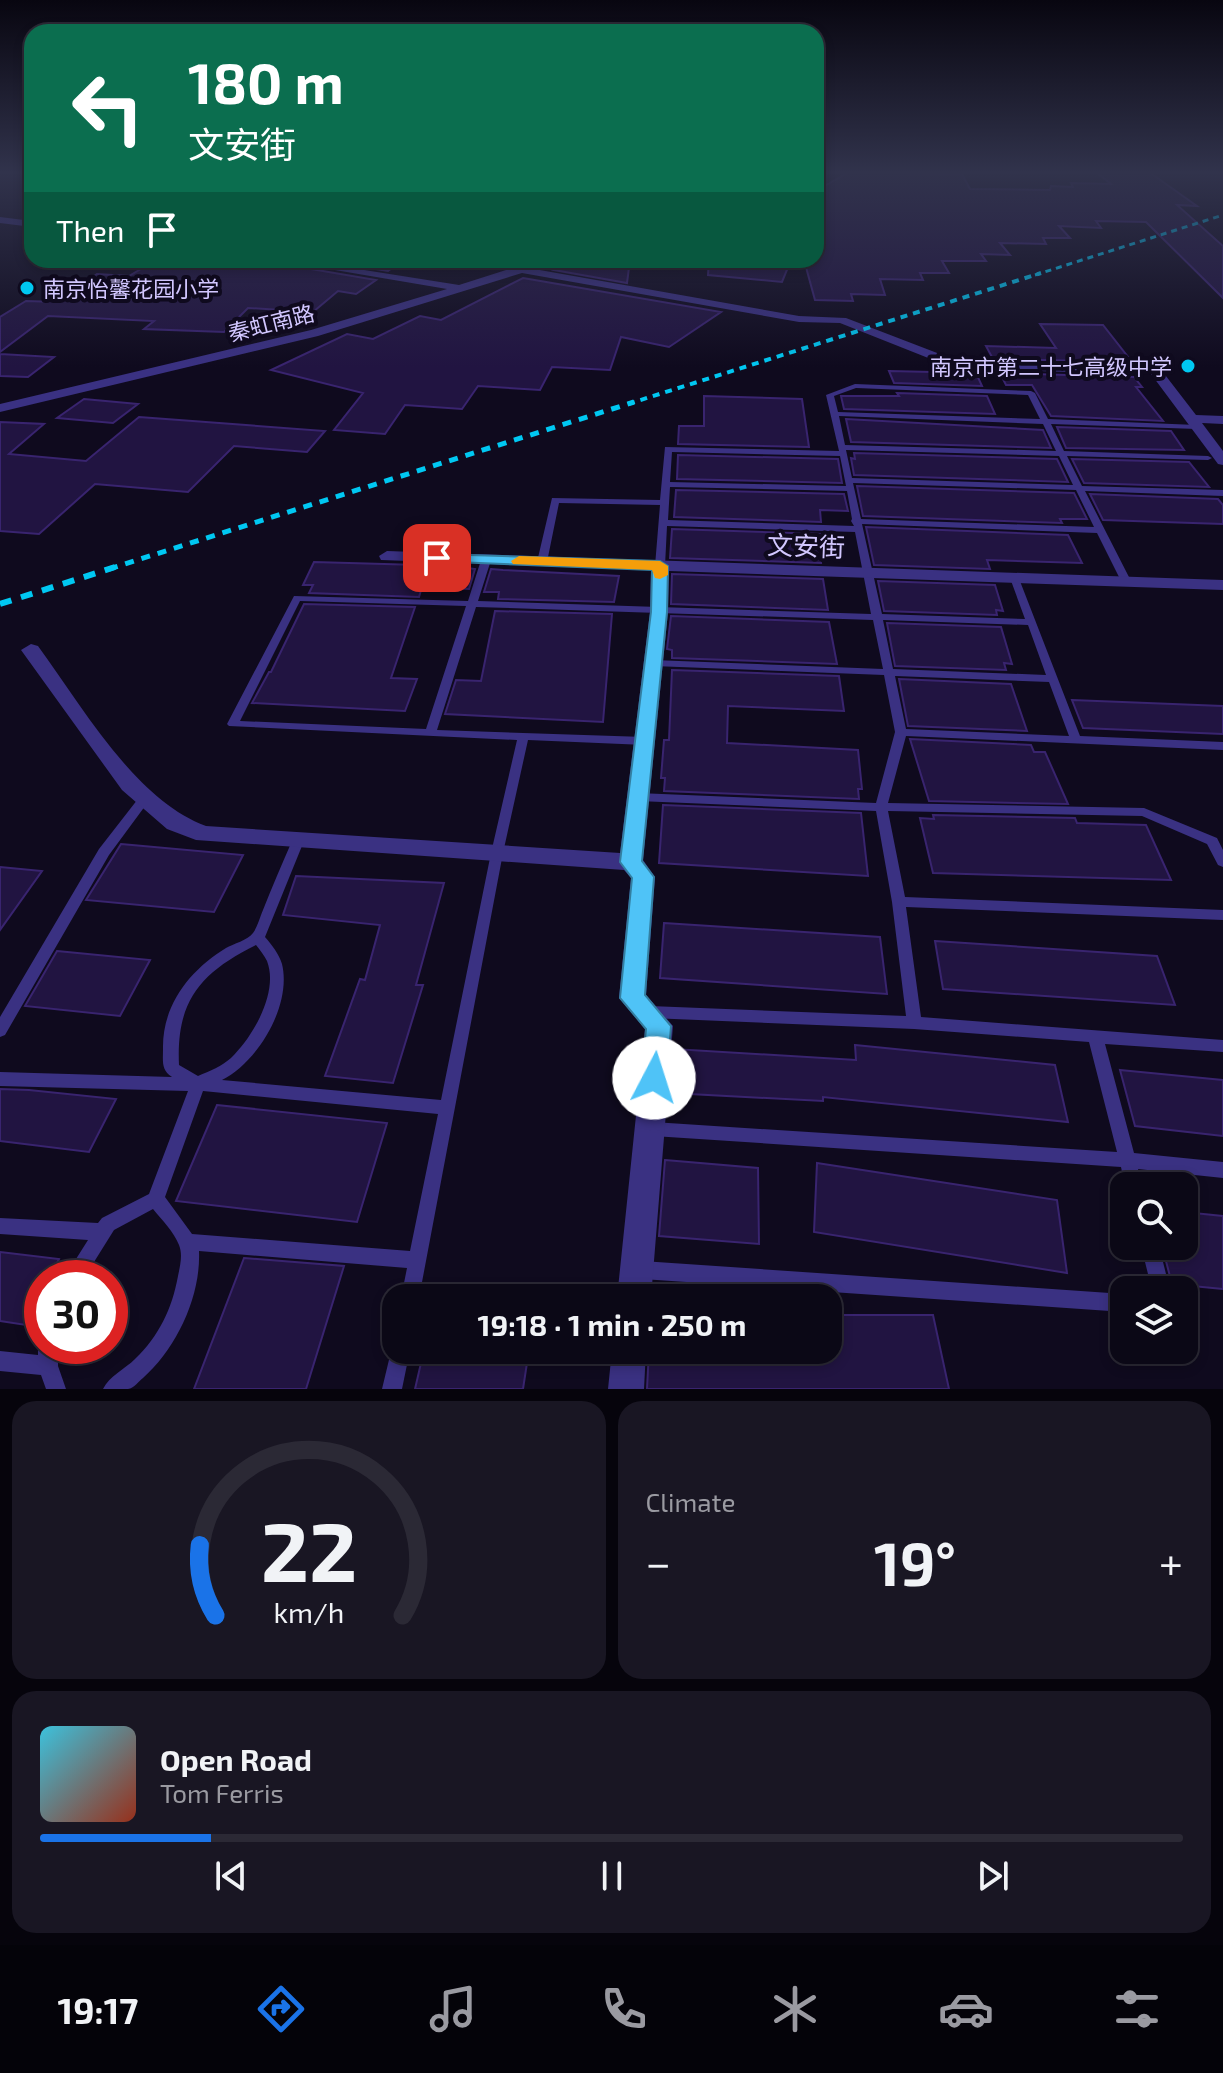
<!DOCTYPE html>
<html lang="en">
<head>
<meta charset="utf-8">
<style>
  body { margin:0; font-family:"Exo 2","Noto Sans SC",sans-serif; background:#191623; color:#f1f3f6; height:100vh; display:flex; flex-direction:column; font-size:30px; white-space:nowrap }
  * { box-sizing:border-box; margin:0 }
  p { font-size:26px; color:#9a9aa1 }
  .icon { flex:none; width:44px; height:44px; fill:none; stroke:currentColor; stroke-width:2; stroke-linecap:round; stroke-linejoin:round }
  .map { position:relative; height:1389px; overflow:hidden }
  .details { display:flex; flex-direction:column; gap:12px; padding:12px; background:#06040c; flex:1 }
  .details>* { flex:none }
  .banner { position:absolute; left:24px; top:24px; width:800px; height:244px; border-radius:24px; box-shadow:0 4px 12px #0003,0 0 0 2px #2b2935; background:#0b6e4f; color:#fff; overflow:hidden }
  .tools { position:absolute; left:1110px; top:1172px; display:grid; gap:16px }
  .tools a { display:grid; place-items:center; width:88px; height:88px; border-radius:16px; background:#0b0816; box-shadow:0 4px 12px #0003,0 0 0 2px #2b2935; font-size:40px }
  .speed { position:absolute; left:24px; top:1260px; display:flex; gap:16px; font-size:40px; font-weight:700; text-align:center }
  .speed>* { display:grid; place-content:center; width:104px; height:104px; border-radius:50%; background:#0b0816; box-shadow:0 4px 12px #0003,0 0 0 2px #2b2935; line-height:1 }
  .speed .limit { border:12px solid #d22; background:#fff; color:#111 }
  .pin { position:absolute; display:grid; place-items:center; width:68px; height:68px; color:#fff; margin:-34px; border-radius:16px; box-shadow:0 4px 12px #0006 }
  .me { position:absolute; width:88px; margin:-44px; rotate:5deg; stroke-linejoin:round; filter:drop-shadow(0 0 6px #0008) }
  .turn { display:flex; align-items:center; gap:28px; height:168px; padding:0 32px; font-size:36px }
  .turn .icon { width:104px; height:104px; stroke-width:2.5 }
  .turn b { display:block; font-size:56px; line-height:68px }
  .then { display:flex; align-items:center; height:76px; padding:0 32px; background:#0003; gap:16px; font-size:30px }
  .big { font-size:60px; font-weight:700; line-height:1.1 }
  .details .tile { flex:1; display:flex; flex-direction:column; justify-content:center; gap:12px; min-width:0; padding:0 28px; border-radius:24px; background:#191623 }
  .details .dial { align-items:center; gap:0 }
  .dial svg { height:208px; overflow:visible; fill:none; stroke:#2b2935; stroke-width:7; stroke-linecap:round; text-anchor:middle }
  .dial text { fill:#f1f3f6; stroke:none }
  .song { display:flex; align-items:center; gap:24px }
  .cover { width:96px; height:96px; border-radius:12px; background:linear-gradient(135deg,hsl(190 70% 55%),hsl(10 70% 35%)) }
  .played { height:8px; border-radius:4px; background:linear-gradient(90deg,#1a73e8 15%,#2b2935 15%) }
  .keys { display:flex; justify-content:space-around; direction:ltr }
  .heat { display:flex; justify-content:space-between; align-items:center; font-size:44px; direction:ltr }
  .details .tiles { flex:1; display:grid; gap:12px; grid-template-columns:1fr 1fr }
  .tile:last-child { grid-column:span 2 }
  .trip { position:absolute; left:382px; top:1284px; width:460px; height:80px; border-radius:24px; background:#0b0816; box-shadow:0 4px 12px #0003,0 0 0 2px #2b2935; font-weight:700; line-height:80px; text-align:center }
  .menu { display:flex; height:128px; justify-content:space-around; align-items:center; background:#040309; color:#9a9aa1 }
  .menu .icon { width:56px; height:56px }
  .menu .current { color:#1a73e8 }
  .menu b { font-size:36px; color:#f1f3f6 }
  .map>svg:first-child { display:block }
  .building { fill:#211441; stroke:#39246f; stroke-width:2 }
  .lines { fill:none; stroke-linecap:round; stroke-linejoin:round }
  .lane { fill:#3a3182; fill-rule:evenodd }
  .street { fill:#3a3182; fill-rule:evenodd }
  .rail-far3 { stroke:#00c8f2; stroke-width:3; stroke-dasharray:6 5; stroke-linecap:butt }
  .rail-far2 { stroke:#00c8f2; stroke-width:4; stroke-dasharray:7 6; stroke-linecap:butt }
  .rail-far1 { stroke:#00c8f2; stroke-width:5; stroke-dasharray:9 8; stroke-linecap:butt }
  .rail { stroke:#00c8f2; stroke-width:6; stroke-dasharray:12 10; stroke-linecap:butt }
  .route { fill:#4fc3f7; stroke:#337fa1; stroke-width:2 }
  .slow { fill:#f59e0b }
  .poi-dot { fill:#00c8f2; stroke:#0f0a1e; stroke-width:3 }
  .labels { text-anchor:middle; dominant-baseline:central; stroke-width:8; stroke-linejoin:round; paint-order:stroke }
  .far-poi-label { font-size:22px; fill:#d2c7ff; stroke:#0f0a1e; text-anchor:start }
  .far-street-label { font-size:22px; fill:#d2c7ff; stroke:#0f0a1e }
  .street-label { font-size:26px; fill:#d2c7ff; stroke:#0f0a1e }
</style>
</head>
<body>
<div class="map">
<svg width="1223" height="1389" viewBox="0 0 1223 1389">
  <rect width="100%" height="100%" fill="#0f0a1e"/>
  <!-- building -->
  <path class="building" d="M849 172 962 174 970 189 1050 190 1051 186 1073 187 1071 183 1111 184 1096 172H1149L1197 206 1177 205 1223 246V298L1146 222 1096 221 1101 228 1059 226 1070 238H1043L1046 244 1000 243 1010 255 981 254 986 261H942L949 273H920L923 280 880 279 885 295 851 294 853 301 815 300 804 260H816V191Z
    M156 260H273L276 263 376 280 356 294 338 291 313 312 248 308 224 332 144 329 154 321 48 316 0 352V317L26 301 57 302 97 274 129 276Z
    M320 260H403L388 271Z
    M574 260H630L627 283 554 270Z
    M709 260H791L782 282 708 275Z
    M523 278 721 312 669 347 621 337 610 370 552 367 540 390 478 386 462 409 405 405 385 434 334 430 363 393 271 370 347 334 373 339 420 316 441 320Z
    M1040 324 1103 325 1132 362 993 359 986 346 1056 348Z
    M0 354 54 357 28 377 0 376Z
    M889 371 976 373 982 386 894 383Z
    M1000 373 1134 377 1142 387H1136L1163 421 1051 416 1032 385H1006Z
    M897 393 987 396 995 414 844 409 841 396H899Z
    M704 396 802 399 809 447 678 444 679 426H704Z
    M84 399 138 404 113 423 57 418Z
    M139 417 325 431 307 452 234 446 188 492 95 484 39 534 0 531V422L44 424 9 454 86 461Z
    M846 419 1043 430 1051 448 851 442Z
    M1057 427 1171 431 1184 450 1066 448Z
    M854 453 1057 459 1068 482 854 475 851 458 855 459Z
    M678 455 838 459 842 483 677 479Z
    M1072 459 1189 462 1209 487 1084 483Z
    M857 486 1074 493 1087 519H1060L1062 523 863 516Z
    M676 490 844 494 848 511 820 510 821 522 674 517Z
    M1090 494 1218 499 1223 505V524L1103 520Z
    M866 527 1068 535 1082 563 987 560 990 569 874 565Z
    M672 529 822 534 824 554 820 553 821 563 670 558Z
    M314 562 454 566 475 569 469 589 422 587 419 597 309 593 313 585H303Z
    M491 569 503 570 619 576 614 602 498 599 499 592H484Z
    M672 574 823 579 828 610 671 604Z
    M878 581 995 585 1003 611 996 610 997 615 884 611Z
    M304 604 415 607 391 678 417 679 405 711 252 703 269 672H271Z
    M495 611 612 614 603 722 445 714 456 680 481 681Z
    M671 616 829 622 837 664 672 658V650L667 649Z
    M887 623 1001 627 1012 664 1004 663 1006 670 895 666Z
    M672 670 839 676 844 711 728 706 727 743 858 750 862 789H858L859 799 664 791 665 778H661L664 740H669Z
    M899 679 1011 684 1027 731 908 726Z
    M1072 700 1223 706V734L1083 728Z
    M910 739 1031 745 1034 752H1045L1068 804 929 801Z
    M663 805 861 813 868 876 659 863Z
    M933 815 1075 818 1077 823 1146 825 1171 880 933 873 920 818 934 819Z
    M121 844 243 855 214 912 86 900Z
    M0 867 42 871 0 930Z
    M296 876 444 883 416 985H423L393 1083 325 1076 360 979 365 980 380 925 283 915Z
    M664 923 880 937 887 994 660 978Z
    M935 941 1157 956 1175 1005 943 989Z
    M57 951 150 960 120 1016 25 1006Z
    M855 1045 1055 1065 1068 1122 823 1097V1101L671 1093 674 1049 856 1060Z
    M1120 1070 1223 1080V1136L1135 1126Z
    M0 1089 29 1090 116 1099 89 1152 0 1141Z
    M217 1105 387 1123 357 1222 176 1201Z
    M665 1160 758 1168 759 1244 659 1236Z
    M817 1163 1057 1200 1067 1273 814 1232Z
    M1184 1212 1223 1216V1289L1172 1284 1162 1246H1184Z
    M0 1252 59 1259 50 1278H42V1293L26 1325 0 1321Z
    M244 1258 344 1266 306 1389H194Z
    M828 1315H933L949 1389H647L649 1350H828Z
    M424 1350H529L523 1389H415Z"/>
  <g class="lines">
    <!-- lane -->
    <path class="lane" d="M855 384 1031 391 1035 393 1048 419 1197 425 1201 427 1197 429 1051 424 1064 451 1208 456 1212 458 1208 460 1067 456 1082 486 1223 490V496L1085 491 1131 581 1129 583 1126 584 1121 581 1097 533 862 524 882 614 1025 619 1010 578 1012 576H1018L1080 736 1223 742V750L906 736 888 803 1144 808 1217 838 1223 850V867L1218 865 1207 844 1142 816 888 811 905 897 1223 910V920L906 907 921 1017 1223 1040V1052L1105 1044 1134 1153 1223 1162V1178L1138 1169 1143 1186H1125L1121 1167 653 1136 647 1134 645 1129 647 1124 653 1122 1117 1152 1089 1042 914 1029 650 1018 645 1016 643 1012 645 1008 650 1006 906 1016 892 902 876 811 638 801 634 800 632 797 634 794 638 793 876 803 895 732 884 675 653 666 648 663 653 660 883 669 873 620 476 607 437 730 645 737 651 741 645 745 528 740 503 853 419 1298H401L407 1268 199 1251C201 1297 176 1349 143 1378 138 1382 134 1388 128 1389 121 1389 111 1389 103 1389 109 1376 125 1369 135 1359 159 1336 172 1309 178 1276 180 1266 183 1255 179 1245 174 1232 162 1220 153 1209L114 1230 84 1278H64L88 1240 0 1234V1218L98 1223 102 1218 149 1194 188 1091 0 1086V1072L172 1077C161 1070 163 1061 163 1049 162 1005 190 970 226 948 233 944 248 940 253 933 257 928 260 917 263 910 272 887 282 864 292 841L293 838H303L304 841 265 937C272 945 279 954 282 964 292 1005 258 1062 222 1080L441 1100 491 853 517 740 229 726 227 724 294 596 468 601 481 560 486 557 491 560 478 601 871 614 855 532 667 526 665 566 660 569 655 566 660 505 559 503 547 562 542 565 537 562 552 498 660 500 665 447 839 451 826 395ZM856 388 1028 395 1040 419 838 412 834 396ZM839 416 1043 424 1056 451 845 445ZM846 450 1059 456 1073 485 852 478ZM672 452 840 456 846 486 670 482ZM853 483 1076 490 1094 527 861 519ZM670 487 847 491 852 519 851 521 854 526 668 520ZM300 601 466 606 426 729 240 721ZM883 620 1028 625 1046 675 893 669ZM895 676 1049 682 1069 736 906 729ZM256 945C260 950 264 955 267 961 279 992 253 1037 231 1058 222 1066 210 1071 198 1076L179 1065C176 1001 200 973 256 945ZM203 1091 438 1114 410 1251 192 1234 165 1197Z
      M145 794 149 795 151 798 109 855 5 1035 0 1037V1017L99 849 141 795Z
      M1141 1246H1159L1170 1290H1152Z
      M642 1261 1124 1294V1312L642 1279 636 1276 633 1270 636 1264Z
      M42 1339V1346H58V1366L66 1389H46L41 1375 0 1371V1351L38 1355V1346Z
      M396 1342V1350H410L402 1389H382L393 1343Z"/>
    <!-- street -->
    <path class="street" d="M0 217 32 221V227L0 223Z
      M276 260H301L459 285 538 260H552L534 269 799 316 846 318 958 361 1155 366 1159 367 1196 415 1223 416V424L1202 423 1223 451V465L1218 464 1151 374 956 369 840 323 799 322 522 273 318 336 0 412V404L311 330 447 289Z
      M387 551 1223 580V590L669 571 668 612 643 860 655 877 646 995 673 1026 651 1298H617L645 1029 619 998 631 878 624 870 196 840 167 829 122 790 21 650 31 644 38 646C82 706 135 800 206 826L620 853 650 612 651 570 381 560 379 556Z
      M612 1350H646L644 1389H608Z"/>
    <!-- rail-far3 -->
    <path class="rail-far3" d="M1035 275 1223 215"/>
    <!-- rail-far2 -->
    <path class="rail-far2" d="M628 404 1041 273"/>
    <!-- rail-far1 -->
    <path class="rail-far1" d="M109 569 634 402"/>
    <!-- rail -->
    <path class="rail" d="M0 604 115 567"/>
  </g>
  <!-- sky -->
  <linearGradient id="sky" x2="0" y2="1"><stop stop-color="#080610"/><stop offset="0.47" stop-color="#31334c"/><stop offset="1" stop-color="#31334c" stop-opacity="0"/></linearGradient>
  <rect width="1223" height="367" fill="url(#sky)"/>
  <!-- route -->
  <path class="route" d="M437 554 660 561 668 566 667 612 642 861 654 877 645 995 671 1026 667 1078 664 1086 654 1089 645 1086 641 1078 646 1029 620 998 632 878 620 862 651 612 652 570 431 561V555Z"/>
  <!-- slow -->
  <path class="slow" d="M519 556 660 561 668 566V575L660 579 655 578 652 570 513 564 511 561Z"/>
  <!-- markers -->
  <g class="poi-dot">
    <circle cx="27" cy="288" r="8"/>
    <circle cx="1188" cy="366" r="8"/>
  </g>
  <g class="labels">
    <!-- far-poi labels -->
    <g class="far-poi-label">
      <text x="43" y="288">南京怡馨花园小学</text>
      <text x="1172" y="366" text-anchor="end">南京市第二十七高级中学</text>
    </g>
    <!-- far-street labels -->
    <g class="far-street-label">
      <text transform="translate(271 322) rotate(-14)">秦虹南路</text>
    </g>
    <!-- street labels -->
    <g class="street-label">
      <text transform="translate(806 545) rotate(2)">文安街</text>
    </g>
  </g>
</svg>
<div class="tools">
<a><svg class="icon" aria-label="search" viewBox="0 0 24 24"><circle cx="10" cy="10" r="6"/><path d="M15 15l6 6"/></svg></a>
<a><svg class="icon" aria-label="layers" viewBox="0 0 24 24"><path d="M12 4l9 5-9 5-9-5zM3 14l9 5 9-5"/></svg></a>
</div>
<div class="speed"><div class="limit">30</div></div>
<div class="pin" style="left:437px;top:558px;background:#d93025"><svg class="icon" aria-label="arrive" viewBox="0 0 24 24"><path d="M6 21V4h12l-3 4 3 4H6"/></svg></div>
<svg class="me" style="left:654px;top:1078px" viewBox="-20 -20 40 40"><circle r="19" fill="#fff"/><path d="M0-13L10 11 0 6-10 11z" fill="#4fc3f7"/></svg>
<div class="trip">19:18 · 1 min · 250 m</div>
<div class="banner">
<div class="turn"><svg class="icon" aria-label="left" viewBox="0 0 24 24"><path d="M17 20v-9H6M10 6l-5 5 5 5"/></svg><div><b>180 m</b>文安街</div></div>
<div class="then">Then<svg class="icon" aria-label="arrive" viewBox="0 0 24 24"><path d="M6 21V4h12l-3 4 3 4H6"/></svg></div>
</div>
</div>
<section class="details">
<div class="tiles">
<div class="tile dial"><svg viewBox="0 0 100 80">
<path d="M14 69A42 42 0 1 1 86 69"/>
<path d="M14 69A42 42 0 0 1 8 42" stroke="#1a73e8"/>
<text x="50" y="56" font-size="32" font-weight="700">22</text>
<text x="50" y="72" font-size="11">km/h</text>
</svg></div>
<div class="tile"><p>Climate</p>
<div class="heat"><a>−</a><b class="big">19°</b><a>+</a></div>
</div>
<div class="tile">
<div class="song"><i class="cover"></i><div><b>Open Road</b><p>Tom Ferris</p></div></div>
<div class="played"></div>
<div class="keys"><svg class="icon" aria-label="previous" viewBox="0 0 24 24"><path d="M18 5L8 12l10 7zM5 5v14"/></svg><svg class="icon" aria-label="pause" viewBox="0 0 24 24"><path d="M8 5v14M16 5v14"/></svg><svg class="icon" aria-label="next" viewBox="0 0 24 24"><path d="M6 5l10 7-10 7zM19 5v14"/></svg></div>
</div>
</div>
</section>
<nav class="menu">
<b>19:17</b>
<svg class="icon current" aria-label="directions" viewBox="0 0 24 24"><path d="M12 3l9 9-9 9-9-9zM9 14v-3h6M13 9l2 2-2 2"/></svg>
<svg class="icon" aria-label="music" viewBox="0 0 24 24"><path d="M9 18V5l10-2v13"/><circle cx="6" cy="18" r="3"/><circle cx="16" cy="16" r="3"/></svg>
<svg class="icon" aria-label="phone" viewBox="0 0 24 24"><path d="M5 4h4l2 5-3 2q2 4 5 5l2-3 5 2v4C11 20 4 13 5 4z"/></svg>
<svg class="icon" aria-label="climate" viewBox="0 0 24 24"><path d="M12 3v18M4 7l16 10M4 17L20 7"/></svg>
<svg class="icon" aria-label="car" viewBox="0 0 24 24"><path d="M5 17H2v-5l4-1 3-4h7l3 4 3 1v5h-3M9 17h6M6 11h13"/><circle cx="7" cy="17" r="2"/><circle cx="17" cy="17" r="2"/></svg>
<svg class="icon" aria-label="filters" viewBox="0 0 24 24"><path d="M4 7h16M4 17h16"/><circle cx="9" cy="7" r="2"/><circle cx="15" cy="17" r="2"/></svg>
</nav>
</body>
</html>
